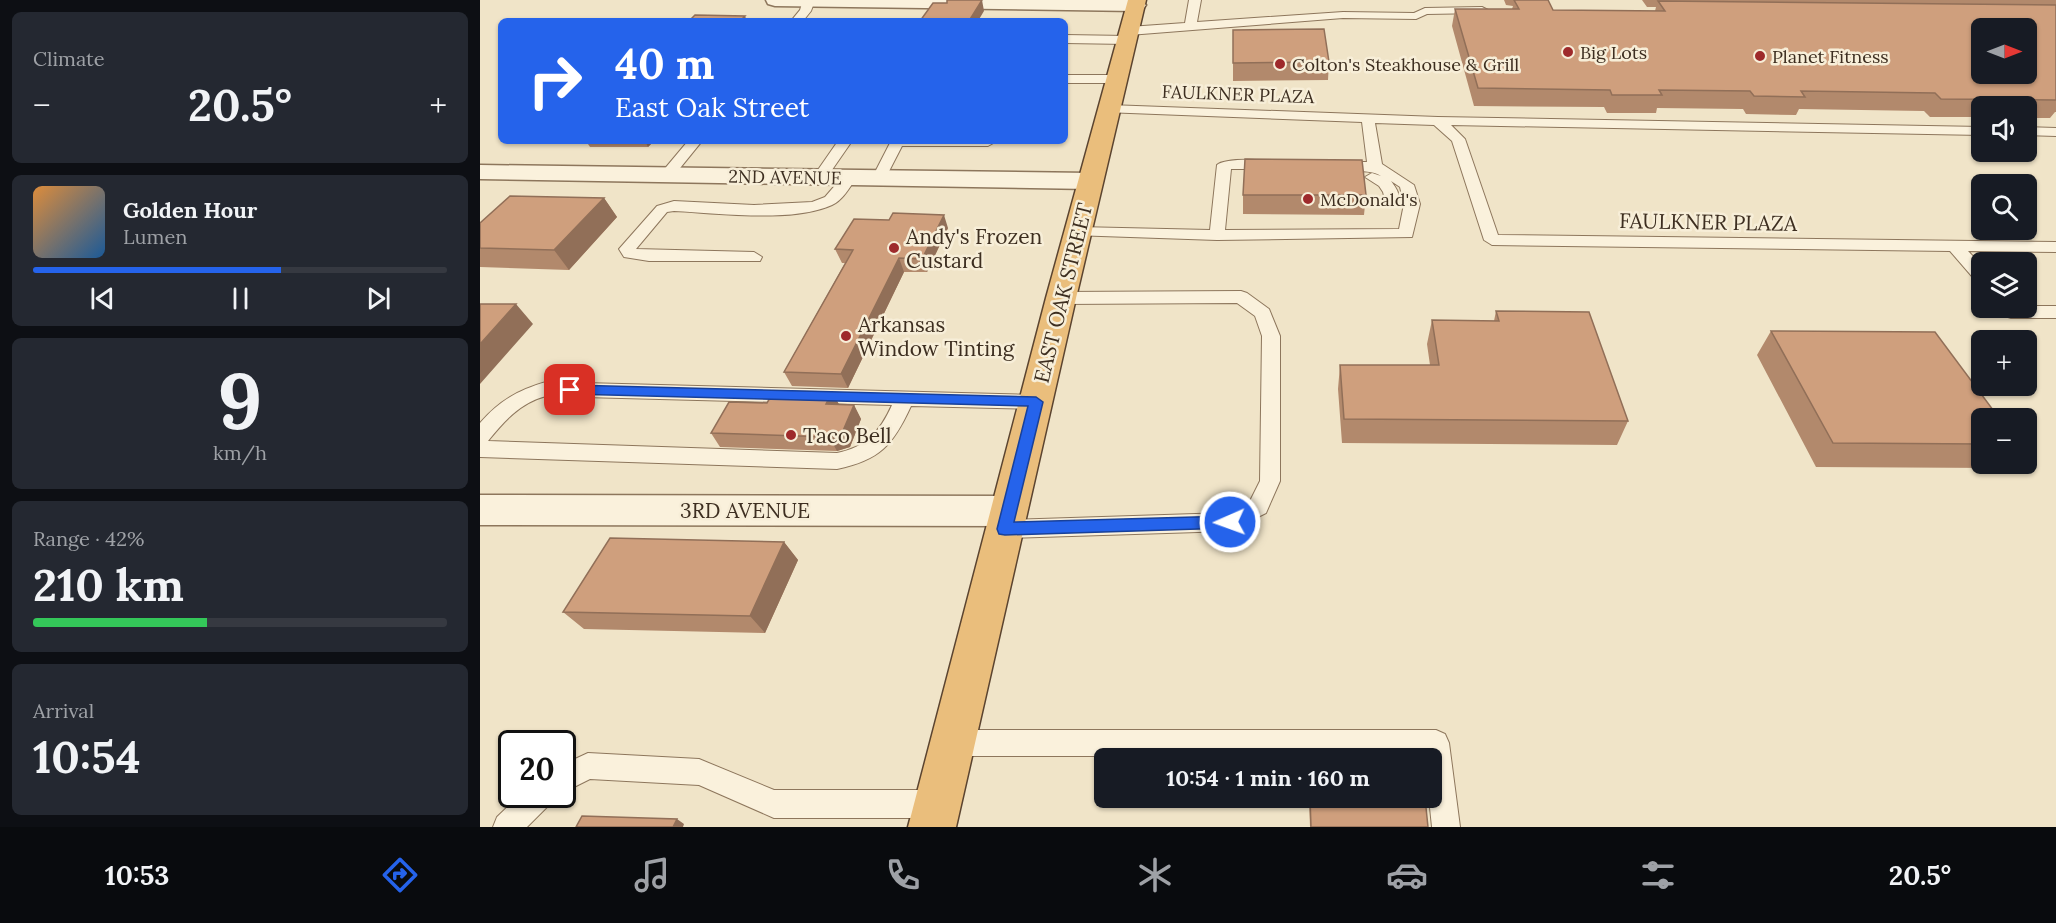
<!DOCTYPE html>
<html lang="en">
<head>
<meta charset="utf-8">
<style>
  body { margin:0; font-family:Lora,serif; background:#242831; color:#f1f3f6; height:100vh; display:flex; flex-direction:column; font-size:22px; white-space:nowrap }
  * { box-sizing:border-box; margin:0 }
  p { font-size:20px; color:#9ea1a6 }
  .icon { flex:none; width:33px; height:33px; fill:none; stroke:currentColor; stroke-width:2; stroke-linecap:round; stroke-linejoin:round }
  .map { position:relative; flex:1; overflow:hidden }
  .panel { display:flex; flex-direction:column; gap:12px; padding:12px; background:#0d0f14; width:480px }
  .panel>* { flex:none }
  .hud { position:absolute; left:18px; top:18px; width:570px; height:126px; border-radius:9px; box-shadow:0 2px 4px #0004; background:#2563eb; color:#fff; overflow:hidden }
  .needle { width:39px; rotate:90deg }
  .controls { position:absolute; left:1491px; top:18px; display:grid; gap:12px }
  .controls a { display:grid; place-items:center; width:66px; height:66px; border-radius:9px; background:#171b24; box-shadow:0 2px 4px #0004; font-size:30px }
  .speed { position:absolute; left:18px; top:730px; display:flex; gap:12px; font-size:30px; font-weight:700; text-align:center }
  .speed>* { display:grid; place-content:center; width:78px; height:78px; border-radius:50%; background:#171b24; box-shadow:0 2px 4px #0004; line-height:1 }
  .speed .limit { border:3px solid #111; border-radius:9px; background:#fff; color:#111 }
  .pin { position:absolute; display:grid; place-items:center; width:51px; height:51px; color:#fff; margin:-26px; border-radius:12px; box-shadow:0 3px 9px #0006 }
  .me { position:absolute; width:66px; margin:-33px; rotate:268deg; stroke-linejoin:round; filter:drop-shadow(0 0 4px #0008) }
  .turn { display:flex; align-items:center; gap:21px; height:126px; padding:0 18px; font-size:27px }
  .turn .icon { width:78px; height:78px; stroke-width:2.5 }
  .turn b { display:block; font-size:42px; line-height:51px }
  .big { font-size:45px; font-weight:700; line-height:1.1 }
  .panel .card { flex:1; display:flex; flex-direction:column; justify-content:center; gap:9px; min-width:0; padding:0 21px; border-radius:9px; background:#242831 }
  .panel .dial { align-items:center; gap:0 }
  .dial b { font-size:78px; line-height:1 }
  .song { display:flex; align-items:center; gap:18px }
  .cover { width:72px; height:72px; border-radius:9px; background:linear-gradient(135deg,hsl(30 70% 55%),hsl(210 70% 35%)) }
  .played { height:6px; border-radius:3px; background:linear-gradient(90deg,#2563eb 60%,#363941 60%) }
  .keys { display:flex; justify-content:space-around; direction:ltr }
  .heat { display:flex; justify-content:space-between; align-items:center; font-size:33px; direction:ltr }
  .charge { height:9px; border-radius:4px; background:linear-gradient(90deg,#34c759 42%,#363941 0) }
  .trip { position:absolute; left:614px; top:748px; width:348px; height:60px; border-radius:9px; background:#171b24; box-shadow:0 2px 4px #0004; font-weight:700; line-height:60px; text-align:center }
  .menu { display:flex; height:96px; justify-content:space-around; align-items:center; background:#090b0e; color:#9ea1a6 }
  .menu .icon { width:42px; height:42px }
  .menu .on { color:#2563eb }
  .menu b { font-size:27px; color:#f1f3f6 }
  main { display:flex; flex:1; min-height:0 }
  .map>svg:first-child { display:block }
  .lines { fill:none; stroke-linecap:round; stroke-linejoin:round }
  .service-casing { stroke:#8d765c; stroke-width:2 }
  .minor-casing { stroke:#8d765c; stroke-width:3 }
  .trunk-casing { stroke:#5b4430; stroke-width:3 }
  .service { fill:#faf1dc; fill-rule:evenodd }
  .minor { fill:#faf1dc; fill-rule:evenodd }
  .trunk { fill:#eabe7c; fill-rule:evenodd }
  .wall { fill:#b2896c }
  .shaded-wall { fill:#916f58 }
  .building { fill:#cf9f7d; stroke:#916f58; stroke-width:1.5; fill-rule:evenodd }
  .route { fill:#2563eb; stroke:#184099; stroke-width:1.5 }
  .poi-dot { fill:#9e2a2b; stroke:#f7eed8; stroke-width:2 }
  .labels { text-anchor:middle; dominant-baseline:central; stroke-width:5; stroke-linejoin:round; paint-order:stroke }
  .far-poi-label { font-size:18px; fill:#3d2e20; stroke:#f7eed8; text-anchor:start }
  .far-street-label { font-size:18px; fill:#3d2e20; stroke:#f7eed8 }
  .street-label { font-size:21px; fill:#3d2e20; stroke:#f7eed8 }
  .poi-label { font-size:21px; fill:#3d2e20; stroke:#f7eed8; text-anchor:start }
</style>
</head>
<body>
<main>
<section class="panel">
<div class="card"><p>Climate</p>
<div class="heat"><a>−</a><b class="big">20.5°</b><a>+</a></div>
</div>
<div class="card">
<div class="song"><i class="cover"></i><div><b>Golden Hour</b><p>Lumen</p></div></div>
<div class="played"></div>
<div class="keys"><svg class="icon" aria-label="previous" viewBox="0 0 24 24"><path d="M18 5L8 12l10 7zM5 5v14"/></svg><svg class="icon" aria-label="pause" viewBox="0 0 24 24"><path d="M8 5v14M16 5v14"/></svg><svg class="icon" aria-label="next" viewBox="0 0 24 24"><path d="M6 5l10 7-10 7zM19 5v14"/></svg></div>
</div>
<div class="card dial"><b>9</b><p>km/h</p></div>
<div class="card"><p>Range · 42%</p><b class="big">210 km</b><div class="charge"></div></div>
<div class="card"><p>Arrival</p><b class="big">10:54</b></div>
</section>
<div class="map">
<svg width="1576" height="827" viewBox="0 0 1576 827">
  <rect width="100%" height="100%" fill="#f0e4c8"/>
  <g class="lines">
    <defs>
      <path id="service" d="M323 0H335L331 11 323 21H311L320 10Z
        M709 0H721L717 22 863 12 934 13 945 8 1002 7 1008 10 1002 13 947 14 936 19 863 18 649 35 643 31 649 27 705 23Z
        M585 35 647 36 653 40 647 44 585 43Z
        M585 75H637L643 79 637 83H585Z
        M629 105 958 117 1502 127V135L971 125 985 139 1018 235 1576 242V252L1488 251 1502 266V282L1496 281 1470 251 1012 245 1004 240 972 141 954 125 895 123 902 164 934 185 940 204 932 237 737 240 592 235 590 232 592 229 598 227 730 230 737 165C744 158 791 158 798 165L791 169H751L745 230 919 229 924 204 920 187 911 181C916 188 922 195 916 203H906L903 192 899 186 885 177 892 173 901 176C885 166 859 176 849 166L856 162H887L882 122 624 112 622 109Z
        M1546 127 1576 128V136L1546 135Z
        M208 141H222L192 178H182L180 175 182 172Z
        M358 141H372L345 180H335L333 177Z
        M411 141H514L515 142 508 146H422L404 181H394L392 178Z
        M369 174 376 178C370 187 362 201 352 205 313 223 237 213 194 211L187 212 156 249 274 252 282 257 280 261H169L144 257 139 249 177 206 194 201 274 205 332 202 345 197 364 175Z
        M761 291 767 293 789 309 800 336V481L786 513 750 531 525 538 517 535 514 529 517 523 525 520 747 513 770 501 780 481 782 336 775 316 757 303 581 304 575 302 572 298 575 294 581 292Z
        M1546 306H1576V318H1531L1525 316 1519 308Z
        M66 382 556 395 563 397 566 402 563 407 556 409 431 406C413 445 400 460 357 469L0 457V423C19 401 38 390 66 382ZM66 396 412 405C400 432 386 447 357 453L8 441C24 421 40 403 66 396Z
        M472 730H956L965 734 969 743 980 827H952L949 798H951V759H945L944 756H472L463 752 459 743 463 734Z
        M108 753 219 759 294 790H458L468 794 472 804 468 814 458 818H294L219 785 110 779 82 793V765Z
        M40 795H73L69 805 47 827H13L17 817Z"/>
      <path id="minor" d="M286 0H659L666 5 663 9 656 11 295 6 288 4Z
        M0 165 610 173 619 176 623 181 619 186 610 189 0 179Z
        M0 495 529 496 542 501 547 511 542 521 529 526 0 525Z"/>
      <path id="trunk" d="M648 0H666L596 298 476 827H428L566 298Z"/>
    </defs>
    <!-- service casing -->
    <use href="#service" class="service-casing"/>
    <!-- minor casing -->
    <use href="#minor" class="minor-casing"/>
    <!-- trunk casing -->
    <use href="#trunk" class="trunk-casing"/>
    <!-- service -->
    <use href="#service" class="service"/>
    <!-- minor -->
    <use href="#minor" class="minor"/>
    <!-- trunk -->
    <use href="#trunk" class="trunk"/>
  </g>
  <!-- wall -->
  <path class="wall" d="M1024 0H1068L1073 10 1175 11 1176 7H1167L1162 0H1576V112H1575L1570 118H1546V106H1502V117H1450L1444 111 1319 109 1316 115 1266 114 1263 109 1177 108 1176 113H1127L1124 107 994 106 972 26 975 9H1032L1033 6 1026 5Z
    M849 62 848 80 753 81V63Z
    M106 141H174L168 147H110Z
    M763 195H886L884 215 763 214Z
    M124 198 137 217 89 270 0 267V223Z
    M468 228 447 272H424L368 388 312 386 304 372 365 263H362L355 249Z
    M1016 311 1148 421 1137 445 862 443 858 389 860 365H950L947 344 952 320 1014 321Z
    M1291 331 1502 418V464H1519L1514 468 1336 467 1277 355Z
    M352 392 359 405H374L381 419 370 447 357 451 240 447 231 433 287 403Z
    M304 542 318 560 285 633 104 629 83 612Z
    M829 798H945L948 827H830Z"/>
  <!-- shaded-wall -->
  <path class="shaded-wall" d="M502 0 504 11 498 21H489Z
    M265 16 267 21H260Z
    M165 141H174L168 147Z
    M124 198 137 217 89 270 74 250Z
    M464 215 468 228 447 272 442 259Z
    M419 258 424 272 368 388 361 374Z
    M36 304 53 324 0 384V344Z
    M352 392 360 406 346 404Z
    M374 405 381 419 370 447 357 451 349 437Z
    M304 542 318 560 285 633 270 616Z
    M197 819 204 824 203 827H193Z"/>
  <!-- building -->
  <path class="building" d="M467 0H502L489 21H440L453 3H467Z
    M1034 0H1068L1073 10 1185 11 1178 1 1576 5V100L1461 99 1455 93 1321 91 1325 97 1274 96 1270 91 1179 90 1182 95H1132L1130 90 998 88 975 9H1039ZM1502 28H1546V74H1502Z
    M215 15 265 16 260 21H209Z
    M844 29 849 62 753 63V30Z
    M765 159 882 160 886 195H763Z
    M30 196 124 198 74 250 0 248V223Z
    M413 213 464 215 442 259 419 258 361 374 304 372 373 250 355 249 374 219 409 220Z
    M0 304H36L0 344Z
    M1016 311 1109 312 1148 421 864 419 860 365H959L952 320 1019 321Z
    M1291 331 1455 332 1519 418H1502V444L1353 443Z
    M294 391 352 392 346 404 374 405 362 433 349 437 231 433 249 402 287 403Z
    M130 538 304 542 270 616 83 612Z
    M830 798H945L948 827H831Z
    M102 816 197 819 193 827H96Z"/>
  <!-- route -->
  <path class="route" d="M90 385 556 397 563 402 534 522 750 516 755 518 757 522 755 526 750 528 525 535 519 534 517 529 548 406 90 394 83 390Z"/>
  <!-- markers -->
  <g class="poi-dot">
    <circle cx="1088" cy="52" r="6"/>
    <circle cx="1280" cy="56" r="6"/>
    <circle cx="800" cy="64" r="6"/>
    <circle cx="828" cy="199" r="6"/>
    <circle cx="414" cy="248" r="6"/>
    <circle cx="366" cy="336" r="6"/>
    <circle cx="311" cy="435" r="6"/>
  </g>
  <g class="labels">
    <!-- far-poi labels -->
    <g class="far-poi-label">
      <text x="1100" y="52">Big Lots</text>
      <text x="1292" y="56">Planet Fitness</text>
      <text x="812" y="64">Colton's Steakhouse &amp; Grill</text>
      <text x="840" y="199">McDonald's</text>
    </g>
    <!-- far-street labels -->
    <g class="far-street-label">
      <text transform="translate(758 94) rotate(2)">FAULKNER PLAZA</text>
      <text transform="translate(305 177) rotate(1)">2ND AVENUE</text>
    </g>
    <!-- street labels -->
    <g class="street-label">
      <text transform="translate(1228 222) rotate(1)">FAULKNER PLAZA</text>
      <text transform="translate(583 293) rotate(-76)">EAST OAK STREET</text>
      <text x="265" y="510">3RD AVENUE</text>
    </g>
    <!-- poi labels -->
    <g class="poi-label">
      <text x="426" y="236">Andy's Frozen<tspan x="426" dy="24">Custard</tspan></text>
      <text x="378" y="324">Arkansas<tspan x="378" dy="24">Window Tinting</tspan></text>
      <text x="323" y="435">Taco Bell</text>
    </g>
  </g>
</svg>
<div class="controls">
<a><svg class="needle" viewBox="-14 -14 28 28"><path d="M0-13l5 13h-10z" fill="#e53935"/><path d="M0 13l5-13h-10z" fill="#9ea1a6"/></svg></a>
<a><svg class="icon" aria-label="sound" viewBox="0 0 24 24"><path d="M4 9h4l5-4v14l-5-4H4zM17 9q2 3 0 6"/></svg></a>
<a><svg class="icon" aria-label="search" viewBox="0 0 24 24"><circle cx="10" cy="10" r="6"/><path d="M15 15l6 6"/></svg></a>
<a><svg class="icon" aria-label="layers" viewBox="0 0 24 24"><path d="M12 4l9 5-9 5-9-5zM3 14l9 5 9-5"/></svg></a>
<a>+</a>
<a>−</a>
</div>
<div class="speed"><div class="limit">20</div></div>
<div class="pin" style="left:90px;top:390px;background:#d93025"><svg class="icon" aria-label="arrive" viewBox="0 0 24 24"><path d="M6 21V4h12l-3 4 3 4H6"/></svg></div>
<svg class="me" style="left:750px;top:522px" viewBox="-20 -20 40 40"><circle r="17" fill="#2563eb" stroke="#fff" stroke-width="3"/><path d="M0-11L8 9 0 5-8 9z" fill="#fff"/></svg>
<div class="trip">10:54 · 1 min · 160 m</div>
<div class="hud">
<div class="turn"><svg class="icon" aria-label="right" viewBox="0 0 24 24"><path d="M7 20v-9h11M14 6l5 5-5 5"/></svg><div><b>40 m</b>East Oak Street</div></div>
</div>
</div>
</main>
<nav class="menu">
<b>10:53</b>
<svg class="icon on" aria-label="directions" viewBox="0 0 24 24"><path d="M12 3l9 9-9 9-9-9zM9 14v-3h6M13 9l2 2-2 2"/></svg>
<svg class="icon" aria-label="music" viewBox="0 0 24 24"><path d="M9 18V5l10-2v13"/><circle cx="6" cy="18" r="3"/><circle cx="16" cy="16" r="3"/></svg>
<svg class="icon" aria-label="phone" viewBox="0 0 24 24"><path d="M5 4h4l2 5-3 2q2 4 5 5l2-3 5 2v4C11 20 4 13 5 4z"/></svg>
<svg class="icon" aria-label="climate" viewBox="0 0 24 24"><path d="M12 3v18M4 7l16 10M4 17L20 7"/></svg>
<svg class="icon" aria-label="car" viewBox="0 0 24 24"><path d="M5 17H2v-5l4-1 3-4h7l3 4 3 1v5h-3M9 17h6M6 11h13"/><circle cx="7" cy="17" r="2"/><circle cx="17" cy="17" r="2"/></svg>
<svg class="icon" aria-label="filters" viewBox="0 0 24 24"><path d="M4 7h16M4 17h16"/><circle cx="9" cy="7" r="2"/><circle cx="15" cy="17" r="2"/></svg>
<b>20.5°</b>
</nav>
</body>
</html>
